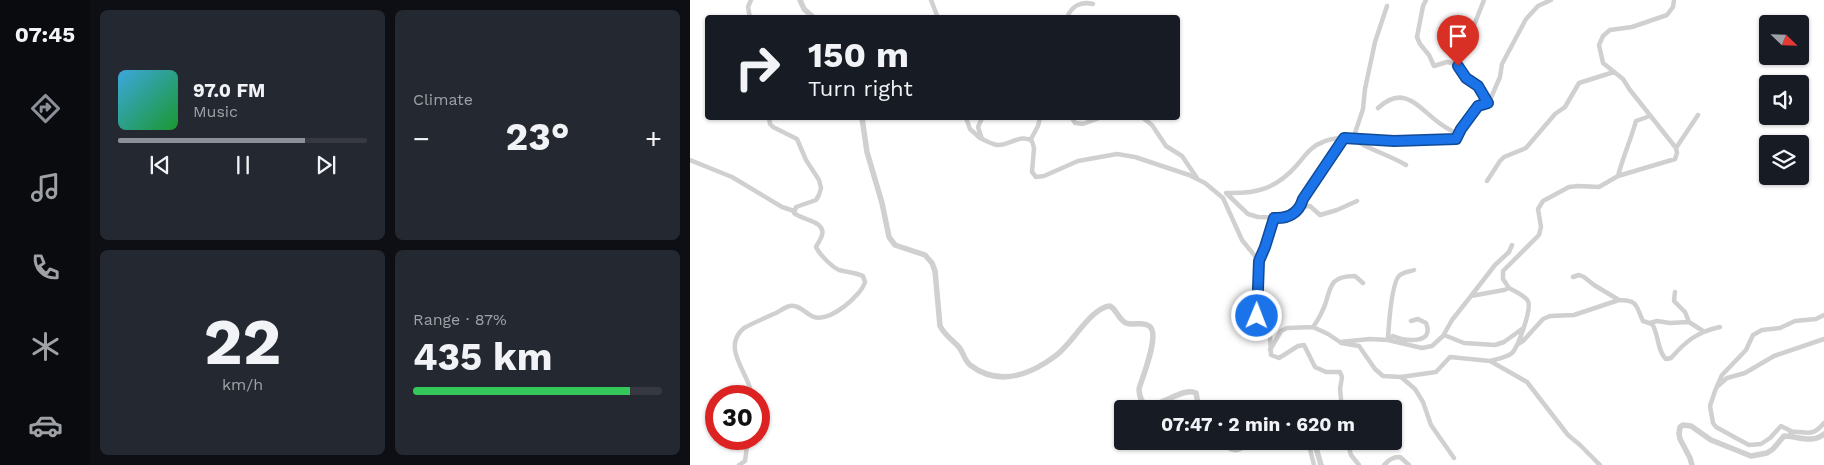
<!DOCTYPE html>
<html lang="en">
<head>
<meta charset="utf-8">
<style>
  body { margin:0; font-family:"Work Sans",sans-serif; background:#242831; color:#f1f3f6; height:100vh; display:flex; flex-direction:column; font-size:19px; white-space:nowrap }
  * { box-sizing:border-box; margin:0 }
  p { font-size:16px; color:#9ea1a6 }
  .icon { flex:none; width:28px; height:28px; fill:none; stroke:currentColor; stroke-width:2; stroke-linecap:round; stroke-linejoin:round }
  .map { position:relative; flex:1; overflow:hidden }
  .sheet { display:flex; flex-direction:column; gap:10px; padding:10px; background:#0d0f14; width:600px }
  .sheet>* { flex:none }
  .banner { position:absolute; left:15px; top:15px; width:475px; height:105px; border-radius:5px; box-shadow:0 1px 4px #0004; background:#171b24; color:#f1f3f6; overflow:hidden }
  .needle { width:32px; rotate:113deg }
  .buttons { position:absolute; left:1069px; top:15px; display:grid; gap:10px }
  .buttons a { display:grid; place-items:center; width:50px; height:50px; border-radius:5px; background:#171b24; box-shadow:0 1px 4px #0004; font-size:25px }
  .speed { position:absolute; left:15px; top:385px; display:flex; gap:10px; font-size:25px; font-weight:700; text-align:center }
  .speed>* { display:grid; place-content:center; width:65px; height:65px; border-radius:50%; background:#171b24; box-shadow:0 1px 4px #0004; line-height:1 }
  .speed .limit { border:8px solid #d22; background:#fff; color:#111 }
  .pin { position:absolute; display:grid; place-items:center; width:42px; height:42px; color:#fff; margin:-51px -21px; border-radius:50% 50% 50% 0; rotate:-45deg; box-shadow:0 0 5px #0007 }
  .pin .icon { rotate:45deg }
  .me { position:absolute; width:55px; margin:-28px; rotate:1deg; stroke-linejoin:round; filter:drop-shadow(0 0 4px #0008) }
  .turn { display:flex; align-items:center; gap:18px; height:105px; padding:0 20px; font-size:22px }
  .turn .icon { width:65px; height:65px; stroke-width:2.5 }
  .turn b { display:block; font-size:35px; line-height:42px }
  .big { font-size:38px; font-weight:700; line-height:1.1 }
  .sheet .card { flex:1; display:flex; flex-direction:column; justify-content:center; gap:8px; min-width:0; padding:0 18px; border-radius:8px; background:#242831 }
  .sheet .dial { align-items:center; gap:0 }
  .dial b { font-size:65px; line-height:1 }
  .song { display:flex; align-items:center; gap:15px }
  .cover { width:60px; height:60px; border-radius:8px; background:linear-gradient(135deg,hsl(200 70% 55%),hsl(130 70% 35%)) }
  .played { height:5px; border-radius:2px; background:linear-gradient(90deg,#8c9099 75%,#363941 75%) }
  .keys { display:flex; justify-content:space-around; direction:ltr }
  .heat { display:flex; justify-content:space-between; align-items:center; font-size:28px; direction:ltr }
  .charge { height:8px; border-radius:4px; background:linear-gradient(90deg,#34c759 87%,#363941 0) }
  .sheet .tiles { flex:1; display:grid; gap:10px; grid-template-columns:repeat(2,1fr) }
  .trip { position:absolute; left:424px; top:400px; width:288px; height:50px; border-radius:5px; background:#171b24; box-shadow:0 1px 4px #0004; font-weight:700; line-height:50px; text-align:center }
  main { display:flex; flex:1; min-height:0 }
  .menu { display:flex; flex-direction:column; width:90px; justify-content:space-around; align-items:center; background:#090b0e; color:#9ea1a6 }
  .menu .icon { width:35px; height:35px }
  .menu .current { color:#8c9099 }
  .menu b { font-size:22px; color:#f1f3f6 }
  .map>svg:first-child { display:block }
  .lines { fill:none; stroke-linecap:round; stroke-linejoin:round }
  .minor { stroke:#d0d0d0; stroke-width:4.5 }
  .tertiary { stroke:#d0d0d0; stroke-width:5.5 }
  .route-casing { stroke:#114b97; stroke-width:12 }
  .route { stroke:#1a73e8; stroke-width:9 }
</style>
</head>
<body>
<main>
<nav class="menu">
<b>07:45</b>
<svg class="icon current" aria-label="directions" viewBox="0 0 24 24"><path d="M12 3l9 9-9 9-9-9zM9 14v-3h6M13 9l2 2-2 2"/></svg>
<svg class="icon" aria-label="music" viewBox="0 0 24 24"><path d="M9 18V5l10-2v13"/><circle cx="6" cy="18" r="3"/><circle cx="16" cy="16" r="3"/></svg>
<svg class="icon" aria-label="phone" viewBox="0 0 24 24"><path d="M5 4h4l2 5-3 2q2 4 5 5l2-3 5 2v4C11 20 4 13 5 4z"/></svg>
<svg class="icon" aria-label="climate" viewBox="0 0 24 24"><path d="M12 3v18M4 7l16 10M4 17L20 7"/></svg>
<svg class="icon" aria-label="car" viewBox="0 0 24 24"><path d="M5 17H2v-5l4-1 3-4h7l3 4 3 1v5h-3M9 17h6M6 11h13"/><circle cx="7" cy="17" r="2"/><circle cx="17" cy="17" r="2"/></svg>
</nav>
<section class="sheet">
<div class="tiles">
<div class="card">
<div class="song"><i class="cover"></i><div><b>97.0 FM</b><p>Music</p></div></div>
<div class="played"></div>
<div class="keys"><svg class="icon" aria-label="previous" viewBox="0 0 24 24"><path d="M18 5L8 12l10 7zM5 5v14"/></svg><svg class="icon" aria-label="pause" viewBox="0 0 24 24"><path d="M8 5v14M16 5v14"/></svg><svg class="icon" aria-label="next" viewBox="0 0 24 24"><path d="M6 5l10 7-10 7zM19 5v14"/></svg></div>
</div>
<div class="card"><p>Climate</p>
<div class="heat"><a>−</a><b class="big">23°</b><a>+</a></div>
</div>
<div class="card dial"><b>22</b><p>km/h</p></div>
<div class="card"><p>Range · 87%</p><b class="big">435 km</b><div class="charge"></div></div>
</div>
</section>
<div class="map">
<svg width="1134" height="465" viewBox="0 0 1134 465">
  <rect width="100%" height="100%" fill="#fff"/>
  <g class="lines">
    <!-- minor -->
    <path class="minor" d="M241 0 248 18
      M736 0 733 6 727 37 730 44 739 55 744 66 757 62 766 64 776 78 788 86 797 103
      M697 6 685 42 675 89 673 109 663 139C680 150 699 155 716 165
      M60 18 58 7 61 0
      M377 18C381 6 391 1 403 4
      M768 66 794 0
      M688 108C714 84 728 107 748 122 754 127 762 131 769 135
      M276 118 280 129 290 138
      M292 118 288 127 292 139C296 141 302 144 307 145 319 146 331 133 342 141L344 148 342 172 346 177 354 176 388 161 427 154 445 157 499 175 515 183 533 198 552 240 569 261 566 312 568 319 580 336 581 355 589 358 608 346 614 345 625 367 636 372H650L652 377 650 389 652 409
      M382 118 385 123 393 124 409 118
      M453 118 462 125 476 146 492 156 507 178
      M341 139 348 126 350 118
      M986 148 1008 115
      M0 160 42 177 92 207 104 211
      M928 176C933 157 941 139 946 121L960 116
      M797 181 810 161 814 157 836 148 865 114 875 107 889 83 924 72
      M536 193C566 194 586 189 607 165 615 156 621 146 633 142 649 135 665 140 682 141 707 142 742 143 766 139L771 129 787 106 795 105 800 100 810 77 812 64 836 19 848 6 861 0
      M537 194 558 214 568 217 592 218 599 217 611 207 613 199 654 138
      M611 207 620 206 630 215 647 210 667 201
      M569 261 575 247 584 218
      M883 277 889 275 894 277 904 285 929 300
      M985 292 984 301 995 312 999 322 1013 331
      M781 296 805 265 819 252 822 245
      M960 323 967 321 980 323 999 322
      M623 327C628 320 633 311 636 302 641 283 643 276 665 276L673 283
      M754 335 774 343 805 345 814 342 832 329
      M698 337C699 325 701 284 709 276 713 272 719 272 724 270
      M698 339 703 336C715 341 745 345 736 323L728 319 721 321
      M651 343 669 346 685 369 693 376 711 377 746 372 760 357 800 361 837 382 878 435 890 445 910 465
      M827 345 833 341 853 319 860 316 884 315 929 300C949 300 946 307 953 321L962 324C969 334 967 351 976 359L981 358C996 341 1007 332 1030 327
      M580 350 591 331 597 328 623 327 638 334 650 342 680 339 698 340 732 348 742 346 753 336 762 320 781 296 814 290 819 288 813 279V271L849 235 851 227 848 209 853 201 879 187 888 186 909 187 928 176 985 159 987 153 986 148 940 90 933 79 913 63 909 45 913 36 920 30 942 27 977 15 983 7 984 0
      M800 361C807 359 816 358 822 353 828 347 842 309 838 301 834 295 825 291 819 288
      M711 377 725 389 733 402 741 425 764 458
      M1028 386 1037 378 1055 373 1084 356 1134 339
      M62 396C60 374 30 348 54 328 65 322 75 318 86 313 90 311 95 307 100 306 109 304 116 314 124 317 140 322 171 296 175 282L173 276C165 272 156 272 149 270 142 267 129 254 126 247 128 243 131 239 132 235 136 221 112 220 104 213L106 207 126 200 129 195 131 188 129 180 116 160 107 139 83 127 80 124 79 118
      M1101 431 1091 426 1080 438 1071 444 1059 445 1046 438 1026 427 1023 423 1020 406 1025 391 1032 375 1056 350 1063 335 1072 330 1090 328 1105 321 1126 319 1134 315
      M1100 432C1115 430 1121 439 1134 423
      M540 441V449C549 453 553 447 559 441
      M618 441 624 465
      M657 441 661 455 669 465
      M49 465 55 461 58 439
      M694 465C699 460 702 457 710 457L719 465"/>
    <!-- tertiary -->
    <path class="tertiary" d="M110 0 114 9 124 18
      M172 118 177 152 192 203 199 237 205 245 235 255 242 263 245 271 250 326C255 335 261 339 268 346 273 351 274 360 280 365 305 384 331 378 355 363 361 359 368 355 373 349 385 338 403 307 420 306 427 310 428 319 436 323 443 326 453 321 459 326 471 333 452 378 449 389 451 427 489 384 506 393L509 409
      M594 409 601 406 610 409
      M624 441 631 465
      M1002 465 1000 458 990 439 989 434 990 427 993 425 1001 426 1021 440 1061 456 1077 453 1083 449 1094 436C1107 436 1122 444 1134 434"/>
  </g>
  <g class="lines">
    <defs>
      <path id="route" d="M567 316 569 261 575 247 584 218C598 219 609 213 613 199L654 138 704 141 766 139 771 129 788 106 798 103 788 86 776 78 768 66"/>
    </defs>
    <!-- route casing -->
    <use href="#route" class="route-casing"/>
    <!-- route -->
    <use href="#route" class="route"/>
  </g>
</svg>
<div class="buttons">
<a><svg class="needle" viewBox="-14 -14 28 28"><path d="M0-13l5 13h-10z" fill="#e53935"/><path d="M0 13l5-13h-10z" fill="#9ea1a6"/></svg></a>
<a><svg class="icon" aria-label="sound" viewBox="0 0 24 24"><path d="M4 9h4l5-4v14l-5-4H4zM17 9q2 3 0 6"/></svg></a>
<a><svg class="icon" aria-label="layers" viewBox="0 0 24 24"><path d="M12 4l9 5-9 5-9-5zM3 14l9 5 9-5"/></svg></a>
</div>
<div class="speed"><div class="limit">30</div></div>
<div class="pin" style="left:768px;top:66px;background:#d93025"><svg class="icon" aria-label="arrive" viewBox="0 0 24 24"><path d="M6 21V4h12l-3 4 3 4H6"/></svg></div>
<svg class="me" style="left:567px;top:316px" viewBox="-20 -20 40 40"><circle r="17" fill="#1a73e8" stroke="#fff" stroke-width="3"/><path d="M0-11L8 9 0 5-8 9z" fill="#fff"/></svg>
<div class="trip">07:47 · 2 min · 620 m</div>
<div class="banner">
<div class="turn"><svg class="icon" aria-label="right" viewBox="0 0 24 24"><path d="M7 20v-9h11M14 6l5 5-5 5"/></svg><div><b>150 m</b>Turn right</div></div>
</div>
</div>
</main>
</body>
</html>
